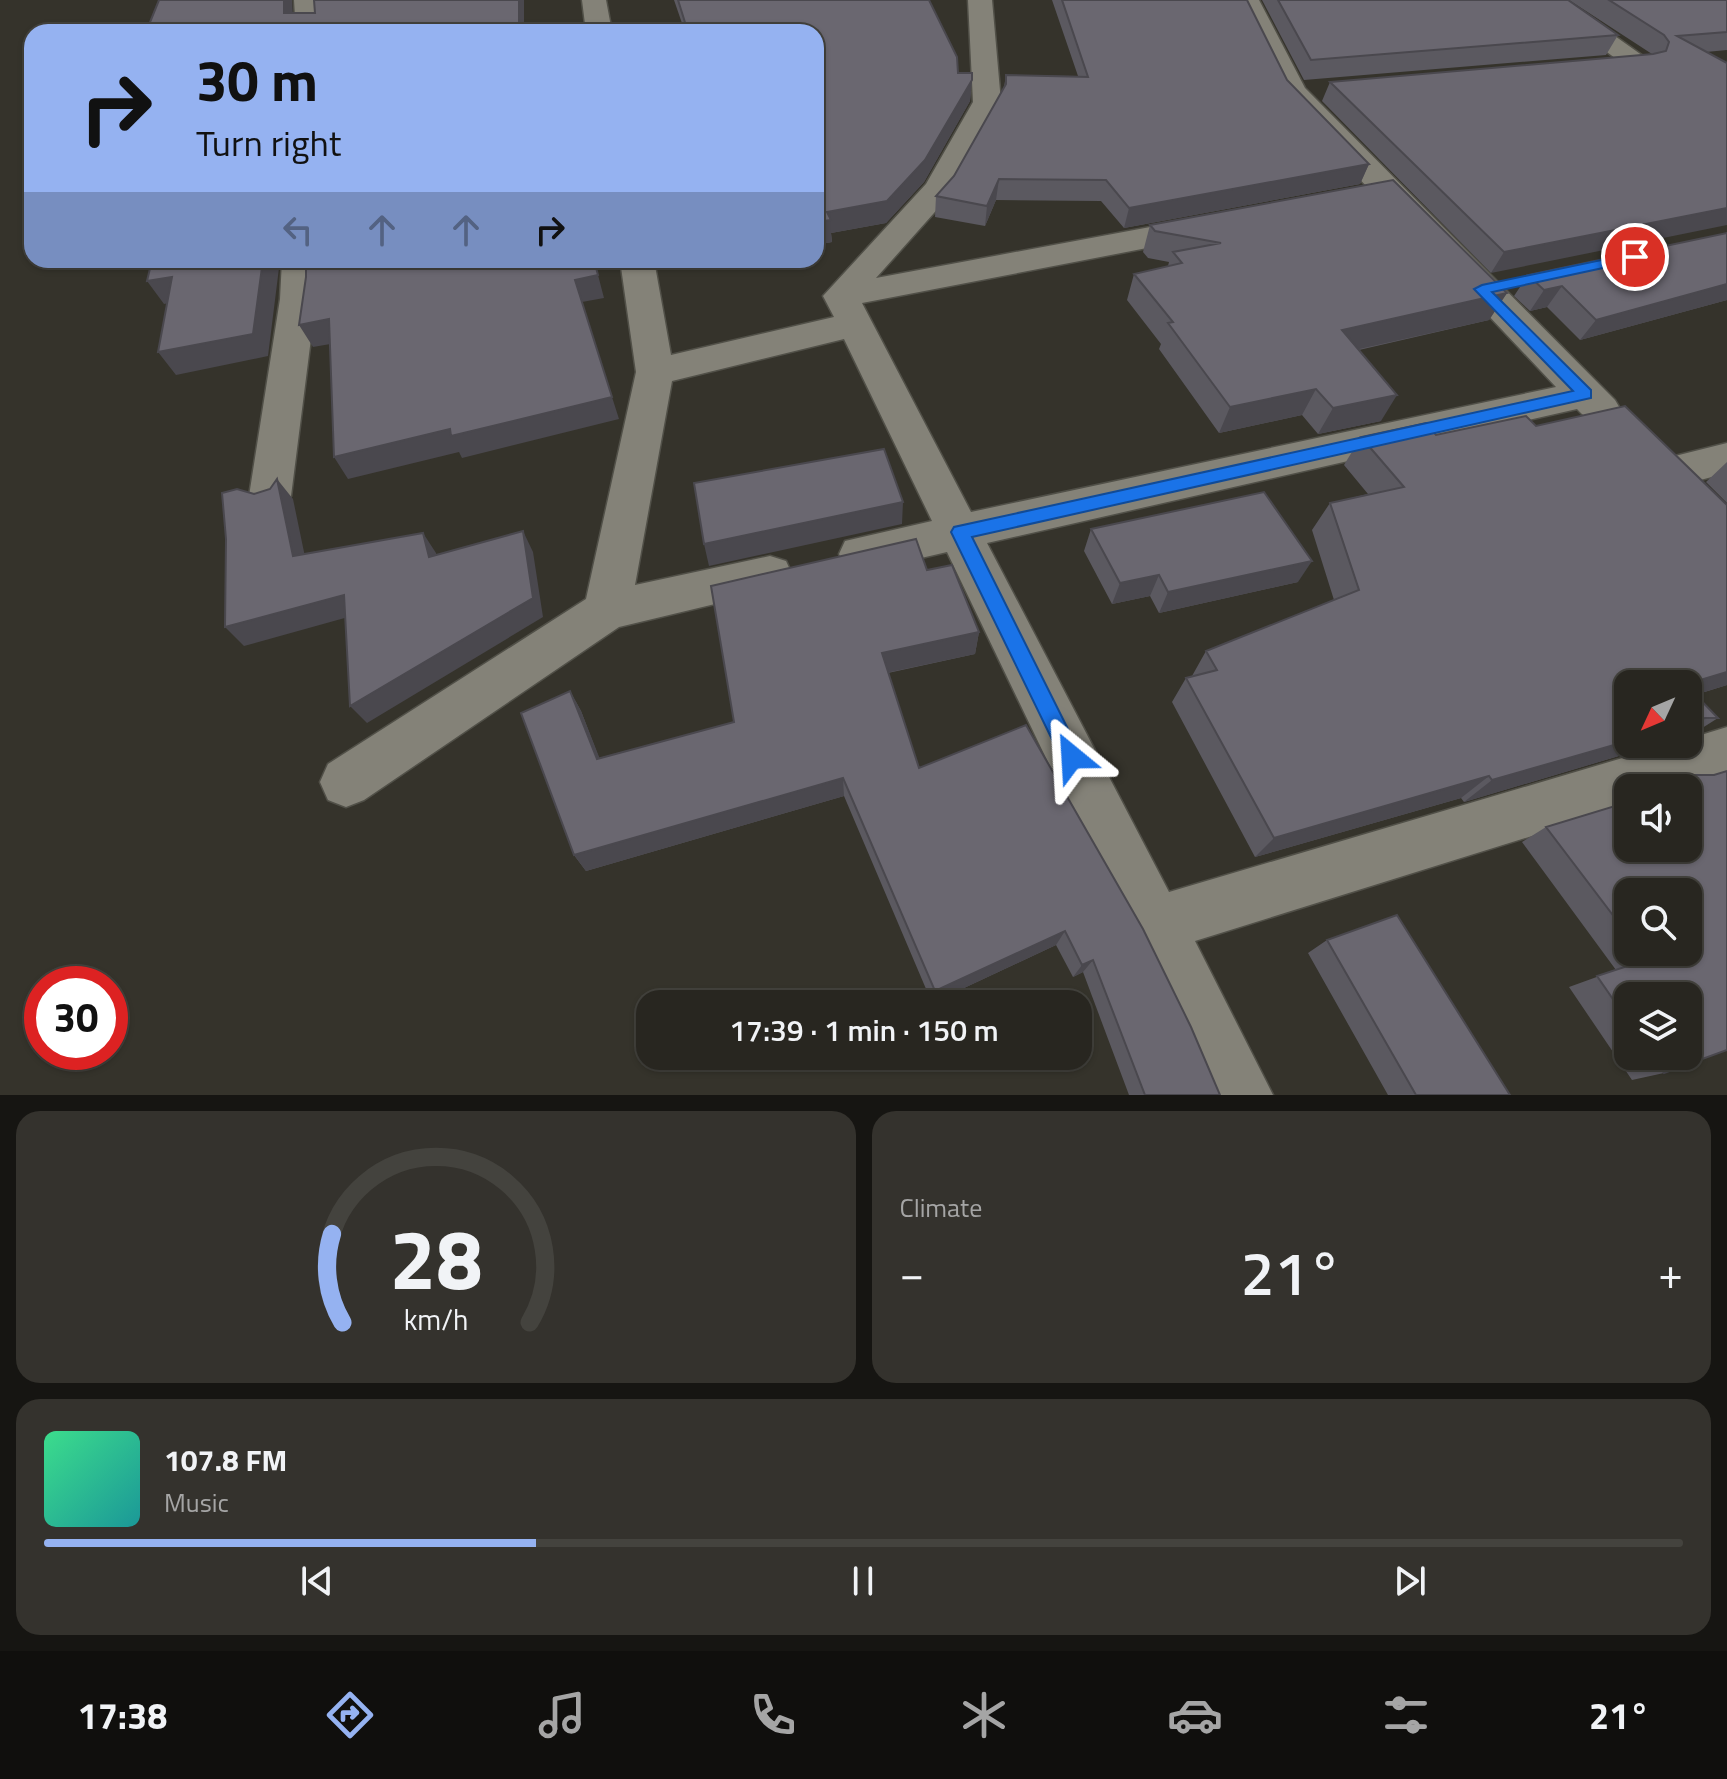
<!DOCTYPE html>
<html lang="en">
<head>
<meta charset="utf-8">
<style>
  body { margin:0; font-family:"Titillium Web",sans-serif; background:#34322d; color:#f1f3f6; height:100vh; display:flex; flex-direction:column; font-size:30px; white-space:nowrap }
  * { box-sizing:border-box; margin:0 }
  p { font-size:26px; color:#a5a5a5 }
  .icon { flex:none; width:44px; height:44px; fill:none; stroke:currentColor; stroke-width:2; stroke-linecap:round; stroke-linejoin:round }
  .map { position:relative; height:1095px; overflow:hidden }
  .drawer { display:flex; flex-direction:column; gap:16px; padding:16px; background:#161512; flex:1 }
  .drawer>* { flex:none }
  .guide { position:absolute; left:24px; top:24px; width:800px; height:244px; border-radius:24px; box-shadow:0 2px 6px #0004,0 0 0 2px #44433e; background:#95b2f1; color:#111; overflow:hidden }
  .needle { width:52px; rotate:226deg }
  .buttons { position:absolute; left:1614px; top:670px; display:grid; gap:16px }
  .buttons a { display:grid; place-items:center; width:88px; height:88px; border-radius:16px; background:#282620; box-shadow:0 2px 6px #0004,0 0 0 2px #44433e; font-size:40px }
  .speed { position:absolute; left:24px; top:966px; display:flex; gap:16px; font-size:40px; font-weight:700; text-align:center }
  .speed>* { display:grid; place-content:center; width:104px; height:104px; border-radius:50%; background:#282620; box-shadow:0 2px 6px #0004,0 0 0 2px #44433e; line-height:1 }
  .speed .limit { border:12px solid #d22; background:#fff; color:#111 }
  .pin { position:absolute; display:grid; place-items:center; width:68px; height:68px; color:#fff; margin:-34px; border:4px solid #fff; border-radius:50%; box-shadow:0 2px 8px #0007 }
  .me { position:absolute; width:88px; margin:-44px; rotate:333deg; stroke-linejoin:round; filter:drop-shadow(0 0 6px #0008) }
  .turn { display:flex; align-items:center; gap:28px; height:168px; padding:0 40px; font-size:36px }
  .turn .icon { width:104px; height:104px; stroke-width:2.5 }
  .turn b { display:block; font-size:56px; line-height:68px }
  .lanes { display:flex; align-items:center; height:76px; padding:0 40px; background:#0003; justify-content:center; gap:40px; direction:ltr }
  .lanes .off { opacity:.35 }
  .big { font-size:60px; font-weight:600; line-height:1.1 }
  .drawer .tile { flex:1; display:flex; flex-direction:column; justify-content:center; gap:12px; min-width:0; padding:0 28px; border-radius:24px; background:#34322d }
  .drawer .dial { align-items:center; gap:0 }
  .dial svg { height:208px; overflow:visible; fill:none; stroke:#44433e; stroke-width:7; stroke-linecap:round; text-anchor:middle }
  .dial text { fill:#f1f3f6; stroke:none }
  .song { display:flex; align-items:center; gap:24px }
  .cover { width:96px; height:96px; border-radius:12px; background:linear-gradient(135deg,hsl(150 70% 55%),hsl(180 70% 35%)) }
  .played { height:8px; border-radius:4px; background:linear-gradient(90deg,#95b2f1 30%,#44433e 30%) }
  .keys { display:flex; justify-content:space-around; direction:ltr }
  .heat { display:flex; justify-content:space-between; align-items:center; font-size:44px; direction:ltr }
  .drawer .tiles { flex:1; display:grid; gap:16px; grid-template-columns:1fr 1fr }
  .tile:last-child { grid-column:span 2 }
  .trip { position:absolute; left:636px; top:990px; width:456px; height:80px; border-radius:24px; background:#282620; box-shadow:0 2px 6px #0004,0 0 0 2px #44433e; font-weight:600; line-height:80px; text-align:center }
  .tabs { display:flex; height:128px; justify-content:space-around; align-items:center; background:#100f0d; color:#a5a5a5 }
  .tabs .icon { width:56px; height:56px }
  .tabs .current { color:#95b2f1 }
  .tabs b { font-size:36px; color:#f1f3f6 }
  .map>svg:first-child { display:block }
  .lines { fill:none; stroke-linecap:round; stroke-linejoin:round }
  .minor-casing { stroke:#515048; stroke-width:3 }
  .minor { fill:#848278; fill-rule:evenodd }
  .wall { fill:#5b5960; fill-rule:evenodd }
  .shaded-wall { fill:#4a484e }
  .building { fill:#6a6770; stroke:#4a484e; stroke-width:2 }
  .route { fill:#1a73e8; stroke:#114b97; stroke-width:2 }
</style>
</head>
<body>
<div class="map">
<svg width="1727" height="1095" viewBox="0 0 1727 1095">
  <rect width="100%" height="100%" fill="#35332b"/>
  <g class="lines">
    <defs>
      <path id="minor" d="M294 0H318L322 32H296Z
        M582 0H606L612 32H586Z
        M968 0H992L1001 102 950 195 876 278 1204 217 1216 220 1220 227 1216 234 1204 237 862 303 971 512 1556 387 1283 98 1235 0H1259L1305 88 1615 400 1621 410 1615 420C1598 425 1589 422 1577 409L987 543 1169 892 1670 744H1688V739L1727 727V775L1685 788H1628V806L1195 941 1273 1095H1208L947 552 861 572 845 567 839 554 845 541 932 521 844 339 672 381 635 585 770 556 786 561 792 574 786 587 619 627 364 800 346 807 328 800 320 782 328 764 586 599 636 372 620 260H654L671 355 834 317 823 296 926 184 973 102Z
        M1536 0H1564L1653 63 1650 69H1630Z
        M282 260H316V299L291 496 285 507 270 512 255 507 249 496 280 299Z
        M1727 443V473L1666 489 1651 484 1645 473 1651 462Z"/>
    </defs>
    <!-- minor casing -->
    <use href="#minor" class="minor-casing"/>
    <!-- minor -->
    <use href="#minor" class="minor"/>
  </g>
  <!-- wall -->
  <path class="wall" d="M674 0H929L958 73 972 80 970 101 924 182 886 223 831 233 832 242 816 245V32H685Z
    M1052 0H1247L1287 80 1369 164 1360 184 1124 228 1101 201 996 200 985 226 935 217 936 196 954 176 1004 87 1006 75 1078 76Z
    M1262 0H1568L1618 35 1606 55 1304 80Z
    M1569 0H1727V50L1706 52 1491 273 1322 101 1330 82 1652 54Z
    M1150 225 1507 293 1489 320 1359 350 1381 421 1318 434 1302 415 1219 433 1159 349 1161 344 1127 300 1134 274 1168 266 1169 262 1148 258 1143 252Z
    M1727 233V300L1580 340 1547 307 1530 311 1514 296 1528 275Z
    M1436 435 1727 685 1695 695 1718 718 1688 737V684L1628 744H1659L1464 802 1461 798 1255 857 1172 702 1186 678 1192 676 1206 651 1334 600 1312 530 1330 503 1368 494 1344 465 1361 437Z
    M1727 462V503L1706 482Z
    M1091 529 1298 582 1159 613 1150 596 1112 604 1084 551Z
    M927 570 979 632 975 654 888 673 919 768 1220 1095H1129L1083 972 1073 977 1056 945 932 1003 844 796 586 871 574 855 570 691 581 711 599 758 734 722Z
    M1727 771V1050L1664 1073 1632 1080 1569 987 1616 970 1522 842 1546 827 1628 802V848H1688V788H1636L1658 775H1714ZM1628 892H1688V952H1628ZM1628 996H1688V1056H1628Z
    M1327 940 1510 1095H1388L1308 953Z"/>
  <!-- shaded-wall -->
  <path class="shaded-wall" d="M284 0H292L294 32 284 13Z
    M519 0H524V32H519Z
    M972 80 970 101 924 182 886 223 831 233 832 242 816 245V222Z
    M1369 164 1360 184 1124 228 1129 208Z
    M999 179 996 200 985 226 987 206Z
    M1727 208V225L1491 273 1504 252Z
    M263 260H280L268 356 176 375 158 352Z
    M598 275 604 298 582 302 575 280Z
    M172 277 188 300 164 304 147 281Z
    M1727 284V300L1580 340 1596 320Z
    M1562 286 1547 307 1530 311 1544 290Z
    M1507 293 1489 320 1328 356 1342 330Z
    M329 319 342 342 313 347 299 325Z
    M1316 389 1302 415 1219 433 1230 407Z
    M1397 395 1381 421 1318 434 1333 408Z
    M612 397 619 419 462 458 459 452 348 479 334 457 450 429Z
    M277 479 293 499 309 576 293 556Z
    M903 502 902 524 709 566 704 544Z
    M523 531 533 552 543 617 367 723 350 706Z
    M423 533 436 553 441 577 429 557Z
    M1312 561 1298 582 1159 613 1168 592Z
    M1159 575 1150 596 1112 604 1120 583Z
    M344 595 359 614 244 646 225 627Z
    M979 632 975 654 881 674 882 653Z
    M1727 672V685L1688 697V684Z
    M570 691 581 711 607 777 597 759Z
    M1705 718 1688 729V723Z
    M1628 741V744H1659L1464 802 1492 780Z
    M1489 776 1461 798 1255 857 1274 838Z
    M843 778 844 796 586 871 574 855Z
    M1065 931 1056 945 932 1003 935 991Z
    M1093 960 1083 972 1073 977 1082 965Z"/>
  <!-- building -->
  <path class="building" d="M159 0H284V13H315L314 0H519V32H146Z
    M678 0H929L957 57 958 73H972V80L925 160 887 201 827 212 831 220 816 222V32H688Z
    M1062 0H1247L1287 80 1369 164 1129 208 1106 180 999 179 987 206 936 196 954 176 1006 84V75L1088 77Z
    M1278 0H1568L1618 35 1311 60Z
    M1609 0H1727V32L1677 36 1727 63V208L1504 252 1330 82 1653 54 1666 51 1669 42 1664 35Z
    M1393 180 1507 293 1342 330 1397 395 1333 408 1316 389 1230 407 1168 323 1173 322 1134 274 1182 263 1173 252 1221 243 1155 231 1150 225Z
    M1727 233V284L1596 320 1562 286 1544 290 1528 275Z
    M152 260H263L253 334 158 352 172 277 147 281Z
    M306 260H594L598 275 575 280 612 397 451 436 450 429 334 457 329 319 299 325 306 277Z
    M1625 406 1727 505V672L1687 684H1628V741L1492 780 1489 776 1274 838 1186 678 1217 670 1206 651 1359 590 1330 503 1404 487 1361 437 1426 423 1436 435 1526 416 1536 426Z
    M884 449 903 502 704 544 694 483Z
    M277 479 293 556 423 533 429 557 523 531 533 598 350 706 344 595 225 627 226 539 222 493 237 489 254 494 270 489Z
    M1264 492 1312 561 1168 592 1159 575 1120 583 1091 529Z
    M916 539 927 570 952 565 979 632 882 653 919 768 1026 725 1143 929 1191 1027 1220 1095H1145L1093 960 1082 965 1065 931 935 991 843 778 574 855 521 713 570 691 597 759 734 722 711 586Z
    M1688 687 1718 718H1705L1688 723Z
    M1727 771V1050L1664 1073 1653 1056H1688V996H1628V1021L1597 976 1646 960 1641 952H1688V892H1628V935L1546 827 1628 802V848H1688V788H1656L1658 775H1714Z
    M1397 915 1510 1095H1416L1327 940Z"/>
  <!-- route -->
  <path class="route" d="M1635 253 1642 257 1640 260 1492 292 1591 390V398L972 537 1082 757 1079 764 1072 767 1064 764 951 532 954 527 1573 391 1474 289 1482 285Z"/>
</svg>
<div class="buttons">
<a><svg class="needle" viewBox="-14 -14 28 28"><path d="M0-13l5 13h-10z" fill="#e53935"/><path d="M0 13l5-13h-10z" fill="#a5a5a5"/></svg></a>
<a><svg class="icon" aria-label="sound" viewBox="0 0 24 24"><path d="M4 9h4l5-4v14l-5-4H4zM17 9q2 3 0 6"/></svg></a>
<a><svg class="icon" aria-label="search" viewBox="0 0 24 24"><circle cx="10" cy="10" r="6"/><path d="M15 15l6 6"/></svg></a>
<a><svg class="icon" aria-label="layers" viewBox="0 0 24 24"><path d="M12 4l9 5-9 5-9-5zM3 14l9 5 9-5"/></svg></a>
</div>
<div class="speed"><div class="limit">30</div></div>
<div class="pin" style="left:1635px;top:257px;background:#d93025"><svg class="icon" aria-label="arrive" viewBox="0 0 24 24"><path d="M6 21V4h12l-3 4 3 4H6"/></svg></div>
<svg class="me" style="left:1072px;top:757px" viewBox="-20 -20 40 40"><path d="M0-17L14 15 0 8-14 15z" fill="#1a73e8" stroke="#fff" stroke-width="4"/></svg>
<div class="trip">17:39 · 1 min · 150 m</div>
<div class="guide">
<div class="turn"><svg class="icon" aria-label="right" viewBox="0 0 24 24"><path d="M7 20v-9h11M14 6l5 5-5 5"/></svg><div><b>30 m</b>Turn right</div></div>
<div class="lanes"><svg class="icon off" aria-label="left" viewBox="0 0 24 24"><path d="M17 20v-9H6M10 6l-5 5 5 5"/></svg><svg class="icon off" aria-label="ahead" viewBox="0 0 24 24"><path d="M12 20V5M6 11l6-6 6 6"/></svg><svg class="icon off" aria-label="ahead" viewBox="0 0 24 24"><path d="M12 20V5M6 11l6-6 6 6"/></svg><svg class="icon" aria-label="right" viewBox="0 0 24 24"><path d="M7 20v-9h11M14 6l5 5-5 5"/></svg></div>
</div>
</div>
<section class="drawer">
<div class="tiles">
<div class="tile dial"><svg viewBox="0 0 100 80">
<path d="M14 69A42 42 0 1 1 86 69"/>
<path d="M14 69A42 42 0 0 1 10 35" stroke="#95b2f1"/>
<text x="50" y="56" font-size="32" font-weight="700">28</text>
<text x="50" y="72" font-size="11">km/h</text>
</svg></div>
<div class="tile"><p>Climate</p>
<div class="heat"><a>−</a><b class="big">21°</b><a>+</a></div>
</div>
<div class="tile">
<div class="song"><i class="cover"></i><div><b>107.8 FM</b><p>Music</p></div></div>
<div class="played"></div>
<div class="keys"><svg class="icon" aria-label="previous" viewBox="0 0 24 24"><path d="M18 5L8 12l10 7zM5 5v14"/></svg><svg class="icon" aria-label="pause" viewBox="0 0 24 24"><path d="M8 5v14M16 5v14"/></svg><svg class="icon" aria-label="next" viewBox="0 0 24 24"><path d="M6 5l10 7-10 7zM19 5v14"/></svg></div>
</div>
</div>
</section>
<nav class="tabs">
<b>17:38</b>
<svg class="icon current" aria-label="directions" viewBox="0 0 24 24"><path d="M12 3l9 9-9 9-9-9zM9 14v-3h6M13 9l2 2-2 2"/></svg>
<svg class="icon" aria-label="music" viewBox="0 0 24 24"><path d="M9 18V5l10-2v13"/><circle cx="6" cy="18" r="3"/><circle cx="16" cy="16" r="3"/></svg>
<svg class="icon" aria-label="phone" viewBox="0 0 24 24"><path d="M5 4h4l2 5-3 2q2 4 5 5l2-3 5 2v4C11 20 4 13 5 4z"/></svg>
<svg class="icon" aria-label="climate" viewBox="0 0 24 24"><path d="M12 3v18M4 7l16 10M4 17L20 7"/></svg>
<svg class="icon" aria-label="car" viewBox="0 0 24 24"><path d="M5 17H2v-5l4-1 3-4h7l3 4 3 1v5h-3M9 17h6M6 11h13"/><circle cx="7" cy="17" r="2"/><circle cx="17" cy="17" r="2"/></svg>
<svg class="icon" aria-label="filters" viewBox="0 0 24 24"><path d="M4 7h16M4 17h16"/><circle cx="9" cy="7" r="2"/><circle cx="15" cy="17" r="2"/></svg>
<b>21°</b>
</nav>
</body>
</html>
